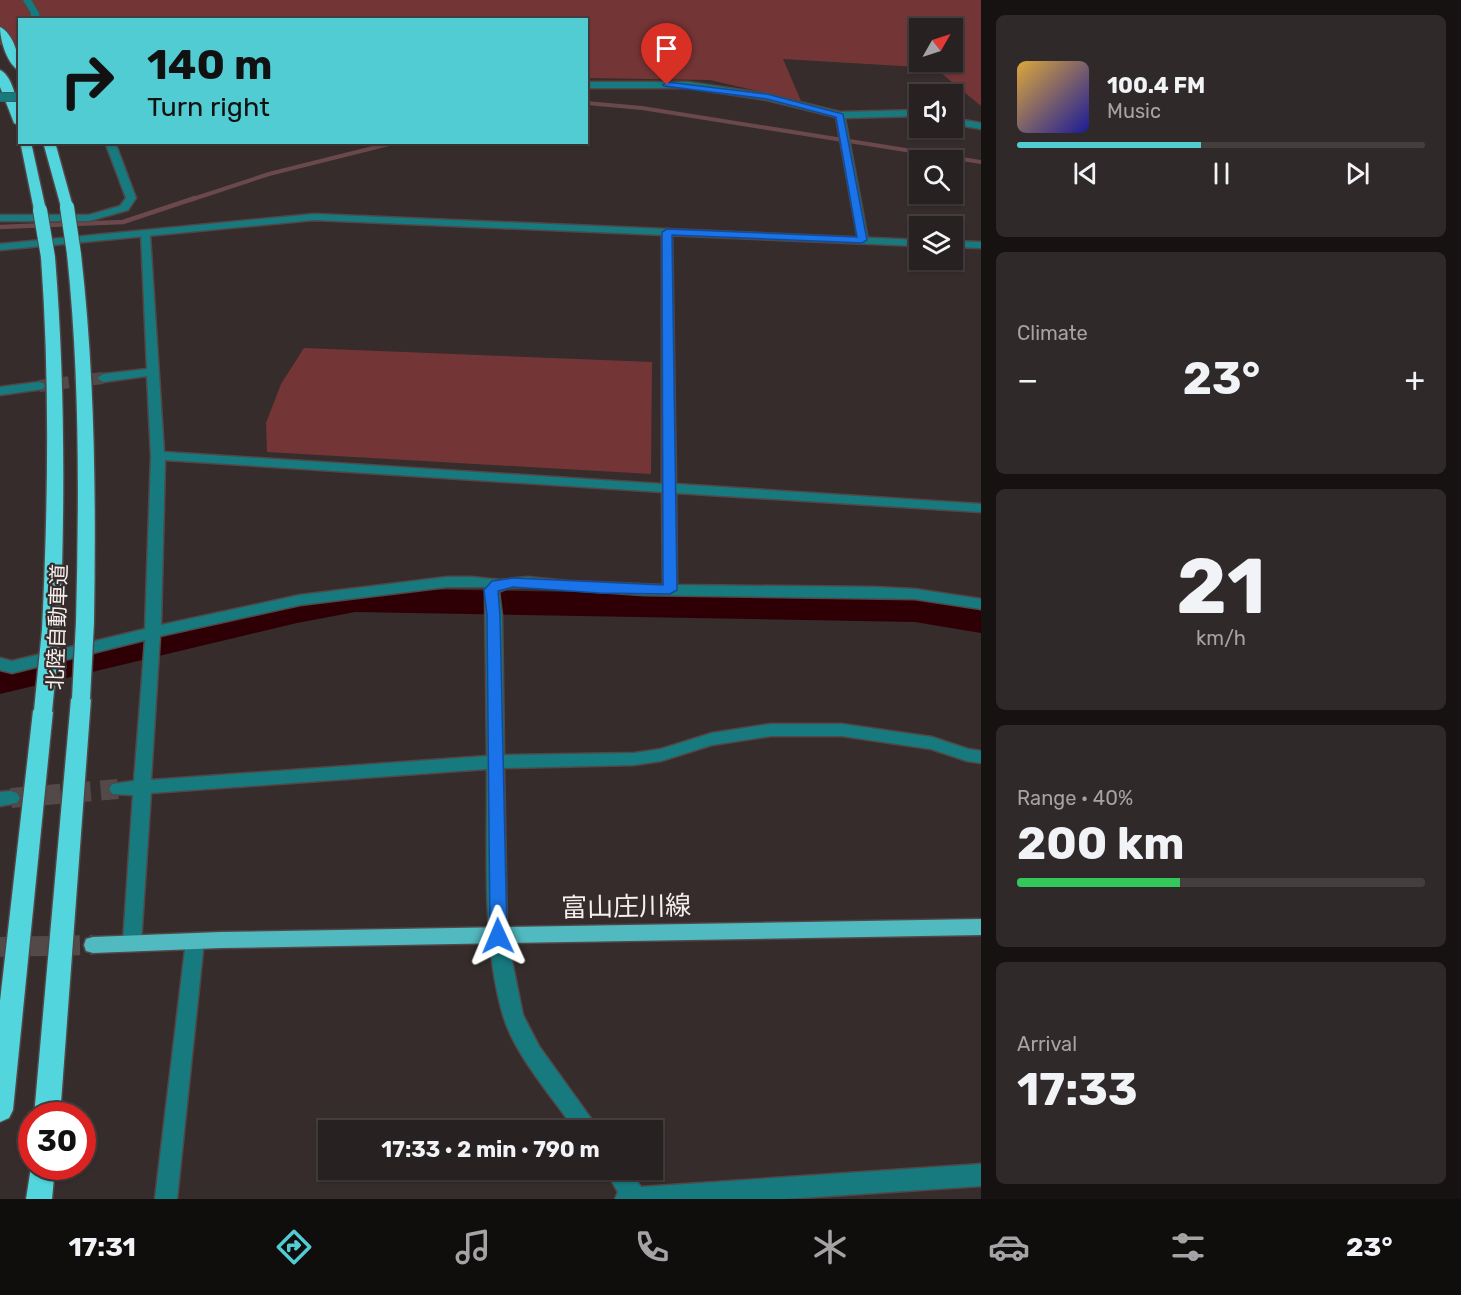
<!DOCTYPE html>
<html lang="en">
<head>
<meta charset="utf-8">
<style>
  body { margin:0; font-family:Rubik,"Noto Sans JP",sans-serif; background:#30292a; color:#f1f3f6; height:100vh; display:flex; flex-direction:column; font-size:22px; white-space:nowrap }
  * { box-sizing:border-box; margin:0 }
  p { font-size:20px; color:#a5a3a5 }
  .icon { flex:none; width:33px; height:33px; fill:none; stroke:currentColor; stroke-width:2; stroke-linecap:round; stroke-linejoin:round }
  .map { position:relative; flex:1; overflow:hidden }
  .drawer { display:flex; flex-direction:column; gap:15px; padding:15px; background:#161212; width:480px }
  .drawer>* { flex:none }
  .hud { position:absolute; left:18px; top:18px; width:570px; height:126px; border-radius:0px; box-shadow:0 2px 4px #0004,0 0 0 2px #443e3f; background:#51ccd3; color:#111; overflow:hidden }
  .needle { width:39px; rotate:51deg }
  .tools { position:absolute; left:909px; top:18px; display:grid; gap:12px }
  .tools a { display:grid; place-items:center; width:54px; height:54px; border-radius:0px; background:#282121; box-shadow:0 2px 4px #0004,0 0 0 2px #443e3f; font-size:30px }
  .speed { position:absolute; left:18px; top:1102px; display:flex; gap:12px; font-size:30px; font-weight:700; text-align:center }
  .speed>* { display:grid; place-content:center; width:78px; height:78px; border-radius:50%; background:#282121; box-shadow:0 2px 4px #0004,0 0 0 2px #443e3f; line-height:1 }
  .speed .limit { border:9px solid #d22; background:#fff; color:#111 }
  .pin { position:absolute; display:grid; place-items:center; width:51px; height:51px; color:#fff; margin:-62px -26px; border-radius:50% 50% 50% 0; rotate:-45deg; box-shadow:0 0 6px #0007 }
  .pin .icon { rotate:45deg }
  .me { position:absolute; width:66px; margin:-33px; rotate:359deg; stroke-linejoin:round; filter:drop-shadow(0 0 4px #0008) }
  .turn { display:flex; align-items:center; gap:21px; height:126px; padding:0 30px; font-size:27px }
  .turn .icon { width:78px; height:78px; stroke-width:2.5 }
  .turn b { display:block; font-size:42px; line-height:51px }
  .big { font-size:45px; font-weight:700; line-height:1.1 }
  .drawer .widget { flex:1; display:flex; flex-direction:column; justify-content:center; gap:9px; min-width:0; padding:0 21px; border-radius:9px; background:#30292a }
  .drawer .dial { align-items:center; gap:0 }
  .dial b { font-size:78px; line-height:1 }
  .song { display:flex; align-items:center; gap:18px }
  .cover { width:72px; height:72px; border-radius:9px; background:linear-gradient(135deg,hsl(40 70% 55%),hsl(240 70% 35%)) }
  .played { height:6px; border-radius:3px; background:linear-gradient(90deg,#51ccd3 45%,#443e3f 45%) }
  .keys { display:flex; justify-content:space-around; direction:ltr }
  .heat { display:flex; justify-content:space-between; align-items:center; font-size:33px; direction:ltr }
  .charge { height:9px; border-radius:4px; background:linear-gradient(90deg,#34c759 40%,#443e3f 0) }
  .trip { position:absolute; left:318px; top:1120px; width:345px; height:60px; border-radius:0px; background:#282121; box-shadow:0 2px 4px #0004,0 0 0 2px #443e3f; font-weight:700; line-height:60px; text-align:center }
  .tab-bar { display:flex; height:96px; justify-content:space-around; align-items:center; background:#100d0d; color:#a5a3a5 }
  .tab-bar .icon { width:42px; height:42px }
  .tab-bar .selected { color:#51ccd3 }
  .tab-bar b { font-size:27px; color:#f1f3f6 }
  main { display:flex; flex:1; min-height:0 }
  .map>svg:first-child { display:block }
  .green { fill:#743536; fill-rule:evenodd }
  .lines { fill:none; stroke-linecap:round; stroke-linejoin:round }
  .stream-far1 { stroke:#6a484b; stroke-width:4 }
  .stream { stroke:#6a484b; stroke-width:4.5 }
  .river { fill:#2e0005; fill-rule:evenodd }
  .minor-tunnel-far1 { stroke:#534949; stroke-width:12; stroke-dasharray:12 6; stroke-linecap:butt }
  .minor-tunnel { stroke:#534949; stroke-width:20; stroke-dasharray:20 10; stroke-linecap:butt }
  .primary-tunnel { stroke:#534949; stroke-width:20; stroke-dasharray:20 10; stroke-linecap:butt }
  .minor-casing { stroke:#514747; stroke-width:3 }
  .tertiary-casing { stroke:#514747; stroke-width:3 }
  .primary-casing { stroke:#514747; stroke-width:3 }
  .motorway-casing { stroke:#514747; stroke-width:3 }
  .minor { fill:#167a7f; fill-rule:evenodd }
  .tertiary { fill:#167a7f; fill-rule:evenodd }
  .primary { fill:#51bac0; fill-rule:evenodd }
  .motorway { fill:#52d5dc; fill-rule:evenodd }
  .minor-bridge-casing { stroke:#514747; stroke-width:10; stroke-linecap:butt }
  .motorway-bridge-far1-casing { stroke:#514747; stroke-width:16; stroke-linecap:butt }
  .motorway-bridge-casing { stroke:#514747; stroke-width:21; stroke-linecap:butt }
  .minor-bridge { stroke:#167a7f; stroke-width:9 }
  .motorway-bridge-far1 { stroke:#52d5dc; stroke-width:14 }
  .motorway-bridge { stroke:#52d5dc; stroke-width:18 }
  .route { fill:#1a73e8; stroke:#114b97; stroke-width:1.5 }
  .labels { text-anchor:middle; dominant-baseline:central; stroke-width:4.5; stroke-linejoin:round; paint-order:stroke }
  .street-label { font-size:21px; fill:#f6efee; stroke:#362c2c }
  .near-street-label { font-size:26px; fill:#f6efee; stroke:#362c2c }
</style>
</head>
<body>
<main>
<div class="map">
<svg width="981" height="1199" viewBox="0 0 981 1199">
  <rect width="100%" height="100%" fill="#362c2c"/>
  <!-- green -->
  <path class="green" d="M0 0H981V106L935 68 783 59 801 101 710 80 587 78 586 20H20L19 45H0ZM920 28H952V62H920Z
    M304 348 652 362 651 474 267 452 266 423 281 384Z"/>
  <g class="lines">
    <!-- stream-far1 -->
    <path class="stream-far1" d="M586 103 642 108 981 162
      M190 200 269 174 397 142"/>
    <!-- stream -->
    <path class="stream" d="M0 227 123 222 195 198"/>
    <!-- river -->
    <path class="river" d="M355 588 915 598 981 609V633L915 622 355 612 297 623 0 694V668L297 599Z"/>
    <!-- minor-tunnel-far1 -->
    <path class="minor-tunnel-far1" d="M39 386 103 378"/>
    <!-- minor-tunnel -->
    <path class="minor-tunnel" d="M11 798 118 789"/>
    <!-- primary-tunnel -->
    <path class="primary-tunnel" d="M0 947 93 945"/>
    <defs>
      <path id="minor" d="M23 0H31L39 13V20H31V13Z
        M586 82H688L767 94 840 112 920 110V116L845 118 868 240 863 243 858 240 836 117 767 100 688 88H586Z
        M952 118 981 123V129L952 124Z
        M105 142H115L136 198 128 210 89 221H0V215H89L120 206 126 198Z
        M667 229 672 232 676 484 981 504V512L676 493 677 585 874 587 915 589 981 599V609L915 599 644 595 527 587 508 588 499 592 502 616 504 755 634 753 661 749 712 733 771 724H842L932 737 968 749 981 751V763L967 761 931 749 842 736H771L712 745 661 761 634 765 504 768 507 936 523 1015 539 1046 600 1131H576C553 1098 514 1054 503 1015 481 939 488 848 487 769L151 793 141 942 139 948 132 950 125 948 123 942 133 795 112 794 109 789 112 784 134 781 145 640 12 673 0 670V658L12 661 145 629 151 456 147 376 103 382 97 378 103 374 147 369 141 233H149L150 235 164 452 662 484V232ZM165 460 662 492 663 585 567 581 527 577 500 580 472 577H447L300 595 161 625ZM447 587H485L487 756 151 780 160 636 300 605Z
        M39 382 43 383 45 386 43 389 0 395V387Z
        M11 791 17 793 20 798 17 803 0 806V792Z
        M981 1164V1186L785 1199H615L618 1192 605 1170H629L641 1187Z"/>
      <path id="tertiary" d="M314 214 920 240V246L314 220 0 250V244Z
        M952 241 981 242V248L952 247Z
        M195 933 202 935 204 941 177 1199H155L186 941 188 935Z"/>
      <path id="primary" d="M981 919V935L221 948 93 953 86 951 84 945 86 939 93 937 221 932Z"/>
      <path id="motorway" d="M0 27C13 33 20 57 20 71 7 65 0 40 0 27Z
        M0 70C14 76 20 112 20 126L14 123 0 87Z
        M20 141 31 142 46 210 44 213H36L34 210Z
        M43 142H55L73 207 71 210H63L61 207Z
        M74 250 81 254C95 377 96 499 94 622L91 626 85 628 79 626 76 622C79 499 80 377 67 254Z
        M48 253 55 257C65 381 65 505 60 630L58 635 51 636 44 635 42 630C48 505 50 382 41 257Z
        M81 692 88 694 91 699 60 1116H34L71 699 74 694Z
        M43 704 50 706 53 711 13 1110 9 1118 0 1122V1001L33 711 36 706Z
        M32 1161V1167H55L52 1199H26Z"/>
    </defs>
    <!-- minor casing -->
    <use href="#minor" class="minor-casing"/>
    <!-- tertiary casing -->
    <use href="#tertiary" class="tertiary-casing"/>
    <!-- primary casing -->
    <use href="#primary" class="primary-casing"/>
    <!-- motorway casing -->
    <use href="#motorway" class="motorway-casing"/>
    <!-- minor -->
    <use href="#minor" class="minor"/>
    <!-- tertiary -->
    <use href="#tertiary" class="tertiary"/>
    <!-- primary -->
    <use href="#primary" class="primary"/>
    <!-- motorway -->
    <use href="#motorway" class="motorway"/>
    <defs>
      <path id="minor-bridge" d="M0 97H20"/>
      <path id="motorway-bridge-far1" d="M67 207 74 254
        M40 210 48 257"/>
      <path id="motorway-bridge" d="M81 699 85 622
        M43 711 51 630"/>
    </defs>
    <!-- minor-bridge casing -->
    <use href="#minor-bridge" class="minor-bridge-casing"/>
    <!-- motorway-bridge-far1 casing -->
    <use href="#motorway-bridge-far1" class="motorway-bridge-far1-casing"/>
    <!-- motorway-bridge casing -->
    <use href="#motorway-bridge" class="motorway-bridge-casing"/>
    <!-- minor-bridge -->
    <use href="#minor-bridge" class="minor-bridge"/>
    <!-- motorway-bridge-far1 -->
    <use href="#motorway-bridge-far1" class="motorway-bridge-far1"/>
    <!-- motorway-bridge -->
    <use href="#motorway-bridge" class="motorway-bridge"/>
  </g>
  <!-- route -->
  <path class="route" d="M667 82 767 94 843 114 867 240 862 243 672 235 677 590 670 594 599 593 513 587 498 591 500 615 507 936 504 941 498 943 492 941 490 936 487 615 484 590 492 581 513 578 663 585 662 232 667 229 857 237 836 117 767 99 664 86 663 85Z"/>
  <g class="labels">
    <!-- street labels -->
    <g class="street-label">
      <text transform="translate(57 627) rotate(-88)">北陸自動車道</text>
    </g>
    <!-- near-street labels -->
    <g class="near-street-label">
      <text transform="translate(626 907) rotate(-1)">富山庄川線</text>
    </g>
  </g>
</svg>
<div class="tools">
<a><svg class="needle" viewBox="-14 -14 28 28"><path d="M0-13l5 13h-10z" fill="#e53935"/><path d="M0 13l5-13h-10z" fill="#a5a3a5"/></svg></a>
<a><svg class="icon" aria-label="sound" viewBox="0 0 24 24"><path d="M4 9h4l5-4v14l-5-4H4zM17 9q2 3 0 6"/></svg></a>
<a><svg class="icon" aria-label="search" viewBox="0 0 24 24"><circle cx="10" cy="10" r="6"/><path d="M15 15l6 6"/></svg></a>
<a><svg class="icon" aria-label="layers" viewBox="0 0 24 24"><path d="M12 4l9 5-9 5-9-5zM3 14l9 5 9-5"/></svg></a>
</div>
<div class="speed"><div class="limit">30</div></div>
<div class="pin" style="left:667px;top:85px;background:#d93025"><svg class="icon" aria-label="arrive" viewBox="0 0 24 24"><path d="M6 21V4h12l-3 4 3 4H6"/></svg></div>
<svg class="me" style="left:498px;top:936px" viewBox="-20 -20 40 40"><path d="M0-17L14 15 0 8-14 15z" fill="#1a73e8" stroke="#fff" stroke-width="4"/></svg>
<div class="trip">17:33 · 2 min · 790 m</div>
<div class="hud">
<div class="turn"><svg class="icon" aria-label="right" viewBox="0 0 24 24"><path d="M7 20v-9h11M14 6l5 5-5 5"/></svg><div><b>140 m</b>Turn right</div></div>
</div>
</div>
<section class="drawer">
<div class="widget">
<div class="song"><i class="cover"></i><div><b>100.4 FM</b><p>Music</p></div></div>
<div class="played"></div>
<div class="keys"><svg class="icon" aria-label="previous" viewBox="0 0 24 24"><path d="M18 5L8 12l10 7zM5 5v14"/></svg><svg class="icon" aria-label="pause" viewBox="0 0 24 24"><path d="M8 5v14M16 5v14"/></svg><svg class="icon" aria-label="next" viewBox="0 0 24 24"><path d="M6 5l10 7-10 7zM19 5v14"/></svg></div>
</div>
<div class="widget"><p>Climate</p>
<div class="heat"><a>−</a><b class="big">23°</b><a>+</a></div>
</div>
<div class="widget dial"><b>21</b><p>km/h</p></div>
<div class="widget"><p>Range · 40%</p><b class="big">200 km</b><div class="charge"></div></div>
<div class="widget"><p>Arrival</p><b class="big">17:33</b></div>
</section>
</main>
<nav class="tab-bar">
<b>17:31</b>
<svg class="icon selected" aria-label="directions" viewBox="0 0 24 24"><path d="M12 3l9 9-9 9-9-9zM9 14v-3h6M13 9l2 2-2 2"/></svg>
<svg class="icon" aria-label="music" viewBox="0 0 24 24"><path d="M9 18V5l10-2v13"/><circle cx="6" cy="18" r="3"/><circle cx="16" cy="16" r="3"/></svg>
<svg class="icon" aria-label="phone" viewBox="0 0 24 24"><path d="M5 4h4l2 5-3 2q2 4 5 5l2-3 5 2v4C11 20 4 13 5 4z"/></svg>
<svg class="icon" aria-label="climate" viewBox="0 0 24 24"><path d="M12 3v18M4 7l16 10M4 17L20 7"/></svg>
<svg class="icon" aria-label="car" viewBox="0 0 24 24"><path d="M5 17H2v-5l4-1 3-4h7l3 4 3 1v5h-3M9 17h6M6 11h13"/><circle cx="7" cy="17" r="2"/><circle cx="17" cy="17" r="2"/></svg>
<svg class="icon" aria-label="filters" viewBox="0 0 24 24"><path d="M4 7h16M4 17h16"/><circle cx="9" cy="7" r="2"/><circle cx="15" cy="17" r="2"/></svg>
<b>23°</b>
</nav>
</body>
</html>
